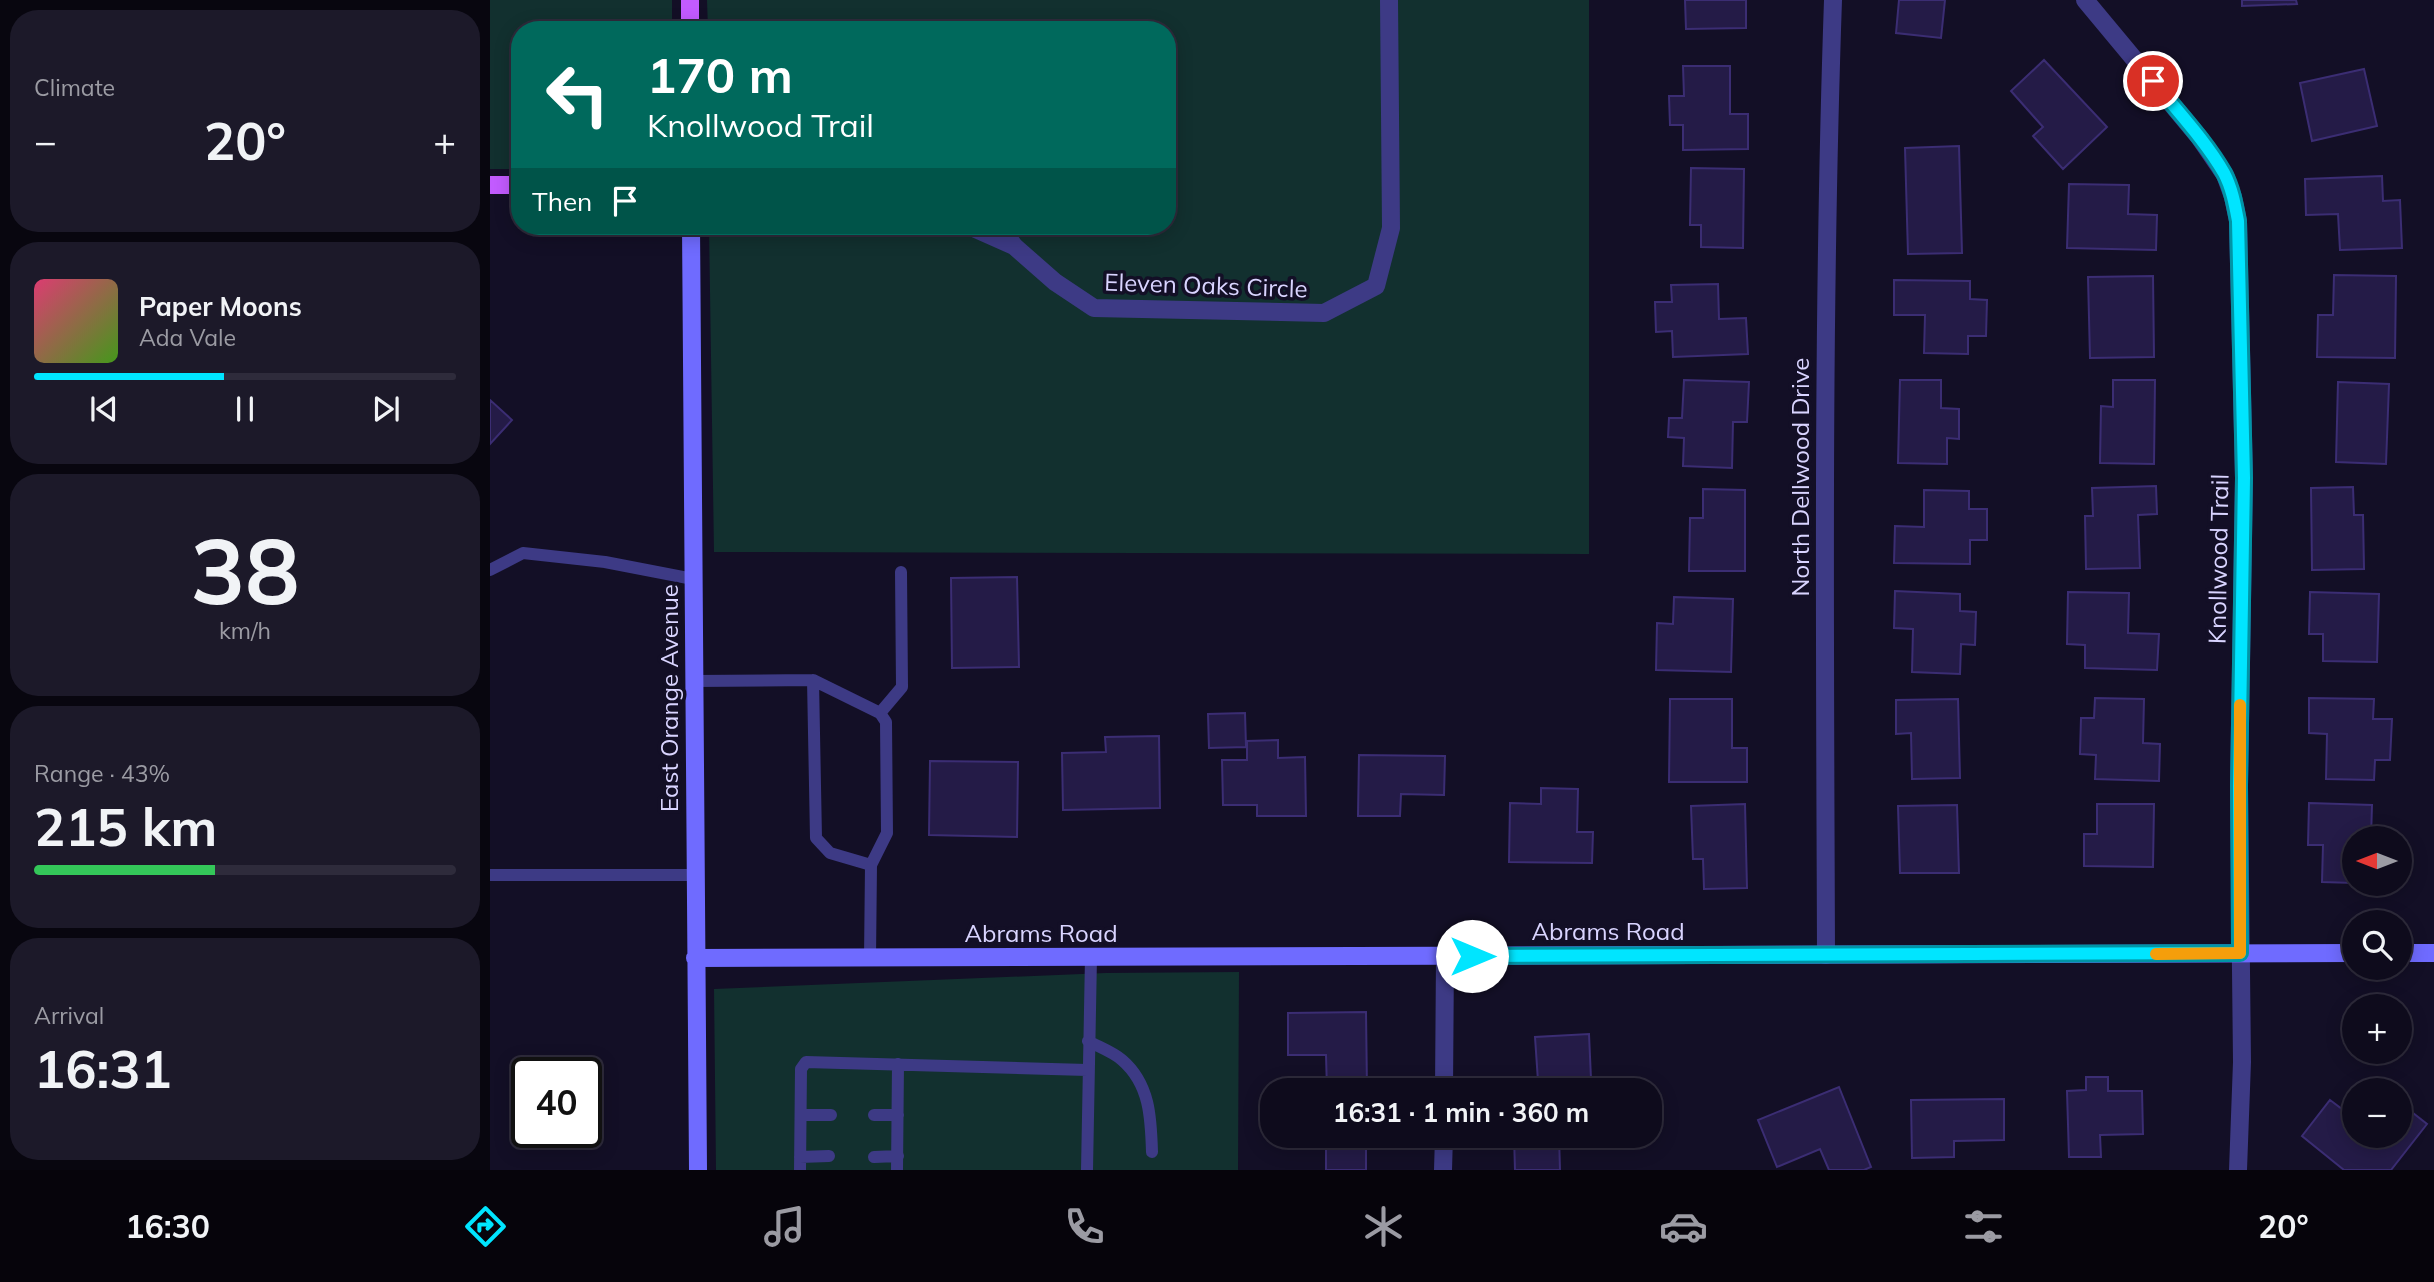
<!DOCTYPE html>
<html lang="en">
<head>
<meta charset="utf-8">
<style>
  body { margin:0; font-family:Mulish,sans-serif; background:#1c1929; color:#f1f3f6; height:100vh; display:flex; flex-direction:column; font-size:26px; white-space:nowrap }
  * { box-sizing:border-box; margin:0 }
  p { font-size:23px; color:#9b9ba3 }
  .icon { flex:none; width:38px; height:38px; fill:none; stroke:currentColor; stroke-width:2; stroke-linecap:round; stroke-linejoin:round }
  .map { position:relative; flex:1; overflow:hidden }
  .sheet { display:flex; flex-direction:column; gap:10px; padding:10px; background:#08060f; width:490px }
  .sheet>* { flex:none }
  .guide { position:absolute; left:21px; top:21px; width:665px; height:214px; border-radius:28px; box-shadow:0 4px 18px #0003,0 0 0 2px #2e2b3b; background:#00695c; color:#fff; overflow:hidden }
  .needle { width:46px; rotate:270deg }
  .tools { position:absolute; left:1852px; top:826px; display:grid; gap:14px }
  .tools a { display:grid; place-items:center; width:70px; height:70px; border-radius:50%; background:#0e0b1c; box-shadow:0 4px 18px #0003,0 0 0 2px #2e2b3b; font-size:35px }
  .speed { position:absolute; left:21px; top:1057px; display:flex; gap:14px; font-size:35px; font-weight:700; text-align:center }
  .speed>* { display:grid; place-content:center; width:91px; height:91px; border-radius:50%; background:#0e0b1c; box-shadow:0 4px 18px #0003,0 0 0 2px #2e2b3b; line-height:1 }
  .speed .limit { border:4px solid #111; border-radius:10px; background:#fff; color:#111 }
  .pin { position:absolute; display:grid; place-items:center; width:60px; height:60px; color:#fff; margin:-30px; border:4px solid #fff; border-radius:50%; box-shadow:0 2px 7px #0007 }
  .me { position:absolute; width:77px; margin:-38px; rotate:90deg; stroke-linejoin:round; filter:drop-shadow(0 0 5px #0008) }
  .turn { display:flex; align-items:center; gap:24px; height:147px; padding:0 21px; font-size:32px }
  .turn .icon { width:91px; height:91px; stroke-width:2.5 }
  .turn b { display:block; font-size:49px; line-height:60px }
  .then { display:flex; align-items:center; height:66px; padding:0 21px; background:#0003; gap:14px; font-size:26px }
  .big { font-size:52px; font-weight:700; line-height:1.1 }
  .sheet .widget { flex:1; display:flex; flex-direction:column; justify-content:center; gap:10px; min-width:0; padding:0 24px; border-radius:28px; background:#1c1929 }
  .sheet .dial { align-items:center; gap:0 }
  .dial b { font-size:91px; line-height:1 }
  .song { display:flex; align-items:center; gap:21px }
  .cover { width:84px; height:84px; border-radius:10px; background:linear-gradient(135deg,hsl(340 70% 55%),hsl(100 70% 35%)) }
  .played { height:7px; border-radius:4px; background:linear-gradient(90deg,#00e5ff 45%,#2e2b3b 45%) }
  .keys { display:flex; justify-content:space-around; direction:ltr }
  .heat { display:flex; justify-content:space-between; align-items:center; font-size:38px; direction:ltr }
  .charge { height:10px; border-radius:5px; background:linear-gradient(90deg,#34c759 43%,#2e2b3b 0) }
  .trip { position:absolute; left:770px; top:1078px; width:402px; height:70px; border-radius:28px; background:#0e0b1c; box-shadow:0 4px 18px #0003,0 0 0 2px #2e2b3b; font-weight:700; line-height:70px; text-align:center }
  .tabs { display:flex; height:112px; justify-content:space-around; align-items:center; background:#06040b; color:#9b9ba3 }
  .tabs .icon { width:49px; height:49px }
  .tabs .on { color:#00e5ff }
  .tabs b { font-size:32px; color:#f1f3f6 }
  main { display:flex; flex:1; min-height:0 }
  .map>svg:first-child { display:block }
  .green { fill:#12302f }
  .building { fill:#241b47; stroke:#3b2d73; stroke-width:2 }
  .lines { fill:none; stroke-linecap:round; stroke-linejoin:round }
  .lane { stroke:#3d3a85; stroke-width:12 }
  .street { stroke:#3d3a85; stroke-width:18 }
  .secondary { stroke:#6f6bff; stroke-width:18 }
  .primary { stroke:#c25bff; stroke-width:18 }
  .route-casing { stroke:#0095a6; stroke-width:18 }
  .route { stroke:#00e5ff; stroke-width:12 }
  .slow { stroke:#f59e0b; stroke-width:12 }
  .labels { text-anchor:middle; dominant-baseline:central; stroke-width:7; stroke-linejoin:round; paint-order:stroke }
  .street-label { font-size:24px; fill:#d9d4ff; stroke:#130f26 }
</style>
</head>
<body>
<main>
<section class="sheet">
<div class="widget"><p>Climate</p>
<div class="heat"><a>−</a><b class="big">20°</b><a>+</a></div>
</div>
<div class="widget">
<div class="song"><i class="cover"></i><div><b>Paper Moons</b><p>Ada Vale</p></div></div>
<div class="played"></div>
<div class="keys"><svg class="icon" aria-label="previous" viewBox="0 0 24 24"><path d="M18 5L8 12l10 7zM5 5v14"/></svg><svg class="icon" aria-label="pause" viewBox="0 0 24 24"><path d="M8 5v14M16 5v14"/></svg><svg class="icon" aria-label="next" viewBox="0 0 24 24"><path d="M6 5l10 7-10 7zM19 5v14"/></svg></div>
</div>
<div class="widget dial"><b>38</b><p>km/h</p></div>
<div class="widget"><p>Range · 43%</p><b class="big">215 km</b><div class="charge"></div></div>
<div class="widget"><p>Arrival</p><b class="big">16:31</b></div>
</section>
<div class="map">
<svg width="1944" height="1170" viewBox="0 0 1944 1170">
  <rect width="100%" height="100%" fill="#130f26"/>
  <!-- green -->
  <path class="green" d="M0 0H182V30H30V169H0Z
    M217 0H1099V554L224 552 219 226H677V30H218Z
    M749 972 748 1170H226L224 989 616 973Z"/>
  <!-- building -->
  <path class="building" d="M1195 0H1256V28L1196 29Z
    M1409 0H1455L1451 38 1406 33Z
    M1752 0H1806L1807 4 1752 6Z
    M1554 60 1617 127 1573 169 1543 136 1553 127 1521 91Z
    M1193 66H1240V114H1258V149L1193 150V125H1180L1179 96H1194Z
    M1874 69 1887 126 1822 141 1810 83Z
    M1469 146 1472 253 1418 254 1415 148Z
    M1201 168 1254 169 1253 248 1211 247V225H1200Z
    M1892 176 1893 201 1910 200 1912 248 1850 250 1848 214 1816 215 1815 179Z
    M1579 184 1639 185 1638 214 1667 215 1666 250 1577 248Z
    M1844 275 1906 276 1905 358 1827 357 1828 315H1843Z
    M1663 276 1664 357 1600 358 1598 277Z
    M1404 280 1480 281V299L1497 300 1496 336H1478V354L1434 353 1435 315H1404Z
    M1228 284 1229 319 1256 318 1258 354 1183 357 1182 331 1166 332 1165 302H1182L1181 285Z
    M1194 380 1259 382 1257 422H1243L1242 468 1193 466 1194 438 1178 437 1179 418H1192Z
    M1410 380H1451V408L1469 409V439L1457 438V464L1408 463Z
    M1623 380H1665L1664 464 1610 463 1611 406 1623 407Z
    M1848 382 1899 384 1896 464 1846 462Z
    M0 400 22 420 0 444Z
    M1666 486 1667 514 1648 515 1650 568 1596 569 1595 516H1603L1602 488Z
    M1863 487 1864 515H1873L1874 569 1822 570 1821 488Z
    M1213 489 1255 490V571H1199L1200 518H1213Z
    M1434 490 1479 491V509H1497V540H1480V564L1404 563 1405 526 1434 527Z
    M527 577 529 667 462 668 461 578Z
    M1405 591 1470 594V611L1486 612 1485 645 1471 644 1470 674 1422 672 1423 629 1404 628Z
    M1578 592 1639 593 1638 633 1669 634 1667 670 1595 668V645L1577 644Z
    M1820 592 1889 594 1887 662 1833 661V634H1819Z
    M1184 597 1243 599 1241 672 1166 670 1167 623 1183 624Z
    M1605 698 1654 699 1653 743 1670 744 1669 781 1605 779 1606 755 1590 754 1591 718H1604Z
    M1819 698 1884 699 1883 719H1902L1900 760H1885L1884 780 1836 779 1837 734 1819 733Z
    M1180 699H1242V748H1257V782H1179Z
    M1468 699 1470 778 1422 779 1421 733 1406 734V700Z
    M755 713 756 747 719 748 718 714Z
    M669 736 670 808 573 810 572 753 616 752 615 737Z
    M788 740V758L815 757 816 816H767V805H733L732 760H757V741Z
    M869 755 955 756 954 795 911 794 910 816H868Z
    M440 761 528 762 527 837 439 835Z
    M1051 788 1088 789 1087 832H1103L1102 863 1019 862 1020 803 1051 804Z
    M1819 803 1882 805 1881 838H1864V883L1832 882 1833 845H1818Z
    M1255 804 1257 888 1214 889 1213 859H1203L1201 806Z
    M1607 804H1664L1663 867 1594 866V834H1607Z
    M1467 805 1469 873H1410L1408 806Z
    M876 1012 877 1090H837L836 1055H798V1013Z
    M1099 1034 1101 1079 1048 1081 1045 1037Z
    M1596 1077H1618V1091H1652L1653 1134 1610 1135 1611 1157H1579L1577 1091 1596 1090Z
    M1349 1087 1381 1167 1374 1170H1339L1330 1149 1287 1167 1268 1120Z
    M1514 1099V1140L1464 1141V1157L1422 1158 1421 1100Z
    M1840 1100 1856 1112 1864 1102V1136H1909V1102L1937 1124 1901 1170H1854L1812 1136Z
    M836 1136H876V1170H836Z
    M1024 1136H1069L1070 1170H1025Z"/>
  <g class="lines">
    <!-- lane -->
    <path class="lane" d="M0 570 33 553 115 562 203 579
      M204 681 323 680
      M390 713 412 687 411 572
      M0 875H205
      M380 958 381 865 340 853 326 838 323 680 390 713 396 722 397 833 381 865
      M598 1041C609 1047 623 1052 632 1060 660 1084 661 1118 662 1152
      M311 1115H341
      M384 1115H408
      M310 1157 339 1156
      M384 1157 408 1156
      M310 1170 311 1069 316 1062 597 1070
      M407 1170 408 1064
      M597 1170 601 957"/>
    <!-- street -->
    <path class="street" d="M1595 0 1709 137 1735 175 1743 197 1748 221 1754 478 1749 786 1752 1062 1748 1170
      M479 226 524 246
      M510 226 524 246 565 282 604 308 834 313 886 286 901 228 899 0
      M1336 955C1335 636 1332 318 1343 0
      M954 1090 955 956
      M953 1170 954 1136"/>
    <!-- secondary -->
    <path class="secondary" d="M201 226 208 1170
      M1909 953H1944
      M205 958 1864 953"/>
    <!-- primary -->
    <path class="primary" d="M200 0V30
      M0 185H30"/>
  </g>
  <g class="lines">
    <defs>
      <path id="route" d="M982 956 1750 953 1749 786 1754 478 1748 221C1745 205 1742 188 1734 173 1715 140 1687 111 1663 81"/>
    </defs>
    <!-- route casing -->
    <use href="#route" class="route-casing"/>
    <!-- route -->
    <use href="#route" class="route"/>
    <!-- slow -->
    <path class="slow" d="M1666 954 1750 953V705"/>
  </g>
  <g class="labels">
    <!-- street labels -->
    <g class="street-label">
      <text transform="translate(716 285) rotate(2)">Eleven Oaks Circle</text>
      <text transform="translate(1310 477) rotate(-90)">North Dellwood Drive</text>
      <text transform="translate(1728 559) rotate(-89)">Knollwood Trail</text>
      <text transform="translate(179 698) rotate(-90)">East Orange Avenue</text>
      <text x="1118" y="931">Abrams Road</text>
      <text x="551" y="933">Abrams Road</text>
    </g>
  </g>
</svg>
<div class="tools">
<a><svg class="needle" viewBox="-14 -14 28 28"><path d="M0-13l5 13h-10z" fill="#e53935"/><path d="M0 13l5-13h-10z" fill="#9b9ba3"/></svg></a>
<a><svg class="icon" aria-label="search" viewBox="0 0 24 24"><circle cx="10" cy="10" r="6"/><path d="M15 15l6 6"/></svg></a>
<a>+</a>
<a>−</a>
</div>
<div class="speed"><div class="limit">40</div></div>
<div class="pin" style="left:1663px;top:81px;background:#d93025"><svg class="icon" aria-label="arrive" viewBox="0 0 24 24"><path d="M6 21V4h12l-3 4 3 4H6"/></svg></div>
<svg class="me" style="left:982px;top:956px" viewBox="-20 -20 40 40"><circle r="19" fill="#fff"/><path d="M0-13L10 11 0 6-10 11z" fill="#00e5ff"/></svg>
<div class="trip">16:31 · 1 min · 360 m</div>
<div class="guide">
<div class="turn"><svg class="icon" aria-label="left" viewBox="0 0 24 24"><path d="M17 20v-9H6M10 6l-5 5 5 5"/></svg><div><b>170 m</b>Knollwood Trail</div></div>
<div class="then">Then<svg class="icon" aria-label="arrive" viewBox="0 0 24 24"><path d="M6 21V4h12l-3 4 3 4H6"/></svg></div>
</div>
</div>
</main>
<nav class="tabs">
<b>16:30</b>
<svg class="icon on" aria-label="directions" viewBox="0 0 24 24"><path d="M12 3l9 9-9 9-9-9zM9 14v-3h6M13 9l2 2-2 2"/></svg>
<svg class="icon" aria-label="music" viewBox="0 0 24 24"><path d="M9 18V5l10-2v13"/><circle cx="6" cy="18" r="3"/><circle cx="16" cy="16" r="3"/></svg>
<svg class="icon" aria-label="phone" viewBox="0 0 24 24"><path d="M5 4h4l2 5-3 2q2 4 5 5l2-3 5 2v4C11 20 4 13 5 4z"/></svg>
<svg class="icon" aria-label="climate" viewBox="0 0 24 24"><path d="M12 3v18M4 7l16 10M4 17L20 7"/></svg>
<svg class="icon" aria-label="car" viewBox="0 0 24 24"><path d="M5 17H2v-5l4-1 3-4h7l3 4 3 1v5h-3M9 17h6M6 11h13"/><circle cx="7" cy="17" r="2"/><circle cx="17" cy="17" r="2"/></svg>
<svg class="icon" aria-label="filters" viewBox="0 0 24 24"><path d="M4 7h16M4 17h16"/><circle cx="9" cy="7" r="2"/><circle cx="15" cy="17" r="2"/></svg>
<b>20°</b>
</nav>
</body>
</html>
